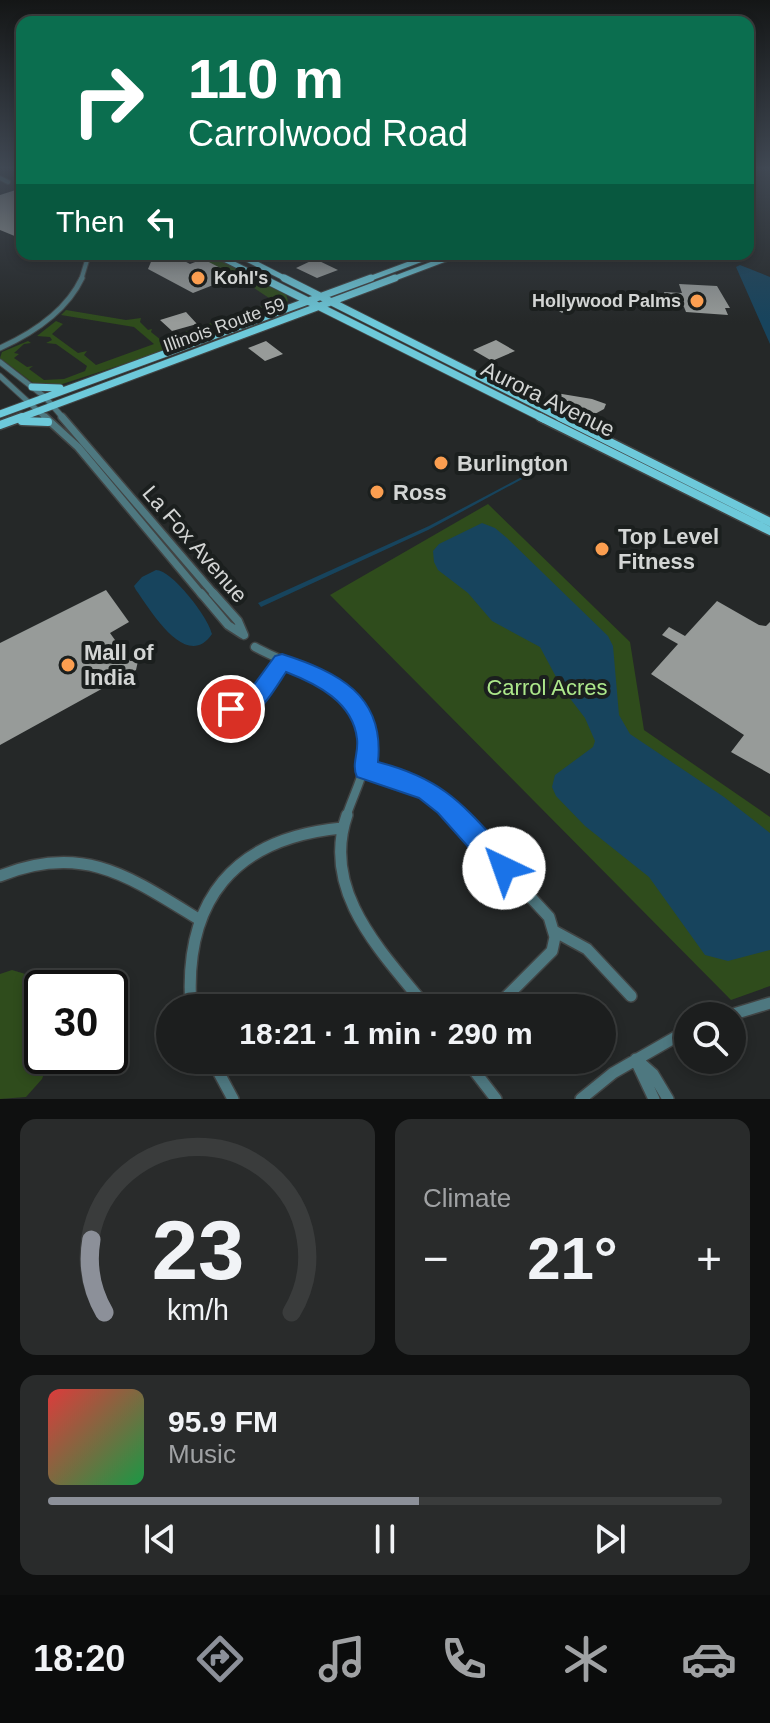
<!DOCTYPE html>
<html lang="en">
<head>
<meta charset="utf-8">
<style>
  body { margin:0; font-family:Helvetica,sans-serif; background:#292b2b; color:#f1f3f6; height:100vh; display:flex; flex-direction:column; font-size:30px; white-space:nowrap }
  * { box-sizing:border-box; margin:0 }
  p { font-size:26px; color:#a0a2a4 }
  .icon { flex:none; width:44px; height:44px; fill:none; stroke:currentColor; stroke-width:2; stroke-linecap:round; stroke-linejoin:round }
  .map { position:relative; height:1099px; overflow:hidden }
  .panel { display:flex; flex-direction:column; gap:20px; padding:20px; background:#0f1010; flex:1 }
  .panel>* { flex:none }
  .banner { position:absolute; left:16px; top:16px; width:738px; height:244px; border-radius:16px; box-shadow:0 4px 12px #0003,0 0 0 2px #3a3c3c; background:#0b6e4f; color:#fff; overflow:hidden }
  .tools { position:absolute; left:674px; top:1002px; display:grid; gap:16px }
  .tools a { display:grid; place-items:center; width:72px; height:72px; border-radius:50%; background:#1c1e1e; box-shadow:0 4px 12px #0003,0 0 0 2px #3a3c3c; font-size:40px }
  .speed { position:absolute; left:24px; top:970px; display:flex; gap:16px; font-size:40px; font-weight:700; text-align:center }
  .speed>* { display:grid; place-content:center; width:104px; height:104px; border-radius:50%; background:#1c1e1e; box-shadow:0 4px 12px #0003,0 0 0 2px #3a3c3c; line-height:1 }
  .speed .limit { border:4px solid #111; border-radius:12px; background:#fff; color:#111 }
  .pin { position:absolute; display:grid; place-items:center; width:68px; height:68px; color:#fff; margin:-34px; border:4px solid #fff; border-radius:50%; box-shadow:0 2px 8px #0007 }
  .me { position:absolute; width:88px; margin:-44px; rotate:318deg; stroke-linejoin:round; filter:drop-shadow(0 0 6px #0008) }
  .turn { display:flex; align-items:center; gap:28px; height:168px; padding:0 40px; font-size:36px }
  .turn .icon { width:104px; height:104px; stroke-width:2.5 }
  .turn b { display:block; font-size:56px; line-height:68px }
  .then { display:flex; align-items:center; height:76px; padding:0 40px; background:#0003; gap:16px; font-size:30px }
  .big { font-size:60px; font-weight:800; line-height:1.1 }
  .panel .tile { flex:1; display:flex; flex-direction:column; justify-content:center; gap:12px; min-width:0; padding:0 28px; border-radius:16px; background:#292b2b }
  .panel .dial { align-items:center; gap:0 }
  .dial svg { height:208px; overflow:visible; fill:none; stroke:#3a3c3c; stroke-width:7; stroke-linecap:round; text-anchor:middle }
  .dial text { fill:#f1f3f6; stroke:none }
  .song { display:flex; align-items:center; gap:24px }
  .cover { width:96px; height:96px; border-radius:12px; background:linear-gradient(135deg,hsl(0 70% 55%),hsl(140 70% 35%)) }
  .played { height:8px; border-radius:4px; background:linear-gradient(90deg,#8c9099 55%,#3a3c3c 55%) }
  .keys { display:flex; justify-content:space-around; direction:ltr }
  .heat { display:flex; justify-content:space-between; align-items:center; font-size:44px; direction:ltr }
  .panel .tiles { flex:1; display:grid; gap:20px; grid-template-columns:1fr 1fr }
  .tile:last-child { grid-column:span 2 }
  .trip { position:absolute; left:156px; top:994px; width:460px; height:80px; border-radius:40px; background:#1c1e1e; box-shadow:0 4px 12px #0003,0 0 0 2px #3a3c3c; font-weight:800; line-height:80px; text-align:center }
  .tab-bar { display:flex; height:128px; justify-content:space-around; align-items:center; background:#0b0c0c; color:#a0a2a4 }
  .tab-bar .icon { width:56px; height:56px }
  .tab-bar .on { color:#8c9099 }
  .tab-bar b { font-size:36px; color:#f1f3f6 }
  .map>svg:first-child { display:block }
  .green { fill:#2f4c1c }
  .water { fill:#17445d }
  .building { fill:#979b99 }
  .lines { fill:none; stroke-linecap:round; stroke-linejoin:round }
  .minor-far4-casing { stroke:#414444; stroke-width:6 }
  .minor-far3-casing { stroke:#414444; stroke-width:7 }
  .minor-far2-casing { stroke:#414444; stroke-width:10 }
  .minor-far1-casing { stroke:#414444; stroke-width:11 }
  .minor-casing { stroke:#414444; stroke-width:14 }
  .major-far2-casing { stroke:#414444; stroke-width:7 }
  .major-far1-casing { stroke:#414444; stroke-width:9 }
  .major-casing { stroke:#414444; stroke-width:11 }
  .minor-far4 { stroke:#4e7880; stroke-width:4 }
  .minor-far3 { stroke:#4e7880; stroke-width:5 }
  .minor-far2 { stroke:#4e7880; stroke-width:7 }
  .minor-far1 { stroke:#4e7880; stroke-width:8 }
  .minor { stroke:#4e7880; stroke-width:11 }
  .major-far2 { stroke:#6dc9da; stroke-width:5 }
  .major-far1 { stroke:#6dc9da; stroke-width:7 }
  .major { stroke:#6dc9da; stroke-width:8 }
  .route { fill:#1a73e8; stroke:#114b97; stroke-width:2 }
  .poi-dot { fill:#fb9e50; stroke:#1b1f1e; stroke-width:3 }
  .labels { text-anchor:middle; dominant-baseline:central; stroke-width:8; stroke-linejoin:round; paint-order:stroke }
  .far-poi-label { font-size:18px; font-weight:bold; fill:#d3d5d4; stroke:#1b1f1e; text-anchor:start }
  .far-street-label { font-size:18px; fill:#d3d5d4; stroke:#1b1f1e }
  .street-label { font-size:22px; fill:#d3d5d4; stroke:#1b1f1e }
  .poi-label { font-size:22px; font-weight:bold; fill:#d3d5d4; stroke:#1b1f1e; text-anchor:start }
  .park-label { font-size:22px; fill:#ade88b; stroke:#1b1f1e }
</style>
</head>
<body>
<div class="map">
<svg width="770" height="1099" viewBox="0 0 770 1099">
  <rect width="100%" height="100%" fill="#252828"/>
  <!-- green -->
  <path class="green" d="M191 254C225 254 257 279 286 294L288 301 272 311 155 354 53 387 37 386 0 358 2 352 28 341 31 343 24 344 14 353 19 354 14 358 27 367 33 366 29 369 44 380 64 379 85 371 87 366 56 344 46 343 52 340 50 337 37 336 56 321 63 324 52 334 78 353 87 351 84 355 96 365 154 344 134 327 61 315 66 310 126 320 141 318 140 322 148 330 152 329 151 332 161 340 271 303 272 300 236 276Z
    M488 504 630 642 644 730 770 817V986L731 1000 330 595Z
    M12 970 32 976 42 988V1056H51L42 1079 26 1097 0 1099V974Z"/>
  <!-- water -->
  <path class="water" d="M740 265 770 277V344L736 267Z
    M535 470 537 471 428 530 261 607 258 603 429 526Z
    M482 523 495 528 507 538 608 636 613 646 619 715 630 734 724 797 770 833V950L728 961 705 955 649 877 585 826 556 796 552 787 555 775 593 747 595 741 585 718 562 688 540 647 492 621 468 593 438 570 434 562 433 551 439 544Z
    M156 570C172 570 209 618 212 634 186 672 150 609 136 590L134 586 142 577Z"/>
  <!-- building -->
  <path class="building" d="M22 188V235L17 237 0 230V195Z
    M161 254H171L190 264 203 259 236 276 193 293 148 269 153 257Z
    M315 259 338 270 317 278 296 268Z
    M679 284 717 286 730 308H725L728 315 686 312 684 307 668 306 664 292 682 293Z
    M555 296H563L580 304 562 313 544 301Z
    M186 312 197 324 172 331 160 320Z
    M496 340 515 351 492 361 473 350Z
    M266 341 283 354 265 361 248 348Z
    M556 393 592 399 606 404 604 409 593 415H586Z
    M106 590 129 622 110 633 130 661H138L136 670 0 745V643Z
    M717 601 759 625 766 626 770 622V774L731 752 744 735 651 674 678 644 662 635 669 627 685 636Z"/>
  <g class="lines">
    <defs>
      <path id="minor-far4" d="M0 178 8 182
        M81 280 89 254"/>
      <path id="minor-far3" d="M0 348C33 333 66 312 82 278
        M0 362 45 397 64 419
        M0 376 47 419"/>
      <path id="minor-far2" d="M45 417 78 447 202 595
        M62 417 215 595"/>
      <path id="minor-far1" d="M201 593 228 625 242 634
        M213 593 238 621 244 635
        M255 647C299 672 378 685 368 752 364 775 353 796 346 817
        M214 720a12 12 0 1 1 24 0a12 12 0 1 1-24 0Z
        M238 713 253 703 282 662
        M366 770C405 781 428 787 457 817"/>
      <path id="minor" d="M347 815C320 892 383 953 427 1008
        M455 815 549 917 555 937 552 951 495 1008
        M0 876C83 842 130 877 200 920
        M554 931 587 949 631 996
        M191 1008C183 900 234 838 342 828
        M727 1016 770 1003
        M636 1059 653 1074 668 1099
        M212 1060 233 1099
        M466 1060 496 1099
        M636 1061 654 1099
        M581 1099 613 1073 688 1030"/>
      <path id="major-far2" d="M214 254 266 280
        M237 254 288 280
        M366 280 436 254
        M390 280 459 254"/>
      <path id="major-far1" d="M262 278 544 419
        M284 278 564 419
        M32 387 60 388
        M0 414 371 278
        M17 419 395 278"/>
      <path id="major" d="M540 417 770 531
        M560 417 770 522
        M22 421 48 422
        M0 425 22 417"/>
    </defs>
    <!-- minor-far4 casing -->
    <use href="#minor-far4" class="minor-far4-casing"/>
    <!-- minor-far3 casing -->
    <use href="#minor-far3" class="minor-far3-casing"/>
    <!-- minor-far2 casing -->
    <use href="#minor-far2" class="minor-far2-casing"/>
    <!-- minor-far1 casing -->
    <use href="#minor-far1" class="minor-far1-casing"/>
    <!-- minor casing -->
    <use href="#minor" class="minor-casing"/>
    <!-- major-far2 casing -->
    <use href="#major-far2" class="major-far2-casing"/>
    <!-- major-far1 casing -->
    <use href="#major-far1" class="major-far1-casing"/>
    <!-- major casing -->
    <use href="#major" class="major-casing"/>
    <!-- minor-far4 -->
    <use href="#minor-far4" class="minor-far4"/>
    <!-- minor-far3 -->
    <use href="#minor-far3" class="minor-far3"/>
    <!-- minor-far2 -->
    <use href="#minor-far2" class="minor-far2"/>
    <!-- minor-far1 -->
    <use href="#minor-far1" class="minor-far1"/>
    <!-- minor -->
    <use href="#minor" class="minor"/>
    <!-- major-far2 -->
    <use href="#major-far2" class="major-far2"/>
    <!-- major-far1 -->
    <use href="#major-far1" class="major-far1"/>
    <!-- major -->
    <use href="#major" class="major"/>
  </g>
  <!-- sky -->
  <linearGradient id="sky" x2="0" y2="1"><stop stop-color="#141616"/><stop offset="0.52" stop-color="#404853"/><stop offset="1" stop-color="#404853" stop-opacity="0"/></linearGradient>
  <rect width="770" height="323" fill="url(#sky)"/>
  <!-- route -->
  <path class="route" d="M282 654C338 672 385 695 378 762 448 780 466 809 513 859L517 868 513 877 504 881 495 877 438 813 419 798 357 777C351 764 359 753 357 739 353 702 317 684 286 672 273 692 261 714 238 723L223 716 220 709 223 702H237L245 697 275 656Z"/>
  <!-- markers -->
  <g class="poi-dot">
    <circle cx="198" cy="278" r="8"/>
    <circle cx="697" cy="301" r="8"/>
    <circle cx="441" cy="463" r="8"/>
    <circle cx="377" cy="492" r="8"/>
    <circle cx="602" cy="549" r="8"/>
    <circle cx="68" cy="665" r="8"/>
  </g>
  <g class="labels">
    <!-- far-poi labels -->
    <g class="far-poi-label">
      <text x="214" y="278">Kohl's</text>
      <text x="681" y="301" text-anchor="end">Hollywood Palms</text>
    </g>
    <!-- far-street labels -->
    <g class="far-street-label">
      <text transform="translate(224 325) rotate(-20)">Illinois Route 59</text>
    </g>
    <!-- street labels -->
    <g class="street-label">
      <text transform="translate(548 399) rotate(26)">Aurora Avenue</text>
      <text transform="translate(195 544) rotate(49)">La Fox Avenue</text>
    </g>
    <!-- poi labels -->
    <g class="poi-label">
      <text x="457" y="463">Burlington</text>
      <text x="393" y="492">Ross</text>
      <text x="618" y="536">Top Level<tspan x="618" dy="25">Fitness</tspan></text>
      <text x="84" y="652">Mall of<tspan x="84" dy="25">India</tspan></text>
    </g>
    <!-- park labels -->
    <g class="park-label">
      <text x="547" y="687">Carrol Acres</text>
    </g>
  </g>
</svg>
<div class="tools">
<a><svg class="icon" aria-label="search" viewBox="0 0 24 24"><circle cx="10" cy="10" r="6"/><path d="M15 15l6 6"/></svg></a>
</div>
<div class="speed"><div class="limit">30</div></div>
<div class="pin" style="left:231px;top:709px;background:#d93025"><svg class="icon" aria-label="arrive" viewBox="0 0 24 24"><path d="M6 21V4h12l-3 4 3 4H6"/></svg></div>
<svg class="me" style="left:504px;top:868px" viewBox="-20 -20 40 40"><circle r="19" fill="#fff"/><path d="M0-13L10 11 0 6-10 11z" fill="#1a73e8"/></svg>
<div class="trip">18:21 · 1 min · 290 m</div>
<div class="banner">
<div class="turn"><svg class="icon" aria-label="right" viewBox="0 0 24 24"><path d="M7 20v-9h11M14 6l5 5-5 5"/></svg><div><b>110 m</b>Carrolwood Road</div></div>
<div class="then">Then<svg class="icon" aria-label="left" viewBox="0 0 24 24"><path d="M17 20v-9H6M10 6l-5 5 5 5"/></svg></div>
</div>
</div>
<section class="panel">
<div class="tiles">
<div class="tile dial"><svg viewBox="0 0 100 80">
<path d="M14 69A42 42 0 1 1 86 69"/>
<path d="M14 69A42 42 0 0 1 9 41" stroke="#8c9099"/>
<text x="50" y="56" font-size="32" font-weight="700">23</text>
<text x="50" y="72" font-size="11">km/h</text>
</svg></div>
<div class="tile"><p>Climate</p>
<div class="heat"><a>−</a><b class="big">21°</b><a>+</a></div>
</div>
<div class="tile">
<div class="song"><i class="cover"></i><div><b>95.9 FM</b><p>Music</p></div></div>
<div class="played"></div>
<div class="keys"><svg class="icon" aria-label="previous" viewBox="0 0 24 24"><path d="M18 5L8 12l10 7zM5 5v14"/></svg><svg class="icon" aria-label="pause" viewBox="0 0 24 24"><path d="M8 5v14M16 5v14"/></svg><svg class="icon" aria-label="next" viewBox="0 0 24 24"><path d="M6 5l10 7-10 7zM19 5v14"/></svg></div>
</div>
</div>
</section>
<nav class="tab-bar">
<b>18:20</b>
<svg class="icon on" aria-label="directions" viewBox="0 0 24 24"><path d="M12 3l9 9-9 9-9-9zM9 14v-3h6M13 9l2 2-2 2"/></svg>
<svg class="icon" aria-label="music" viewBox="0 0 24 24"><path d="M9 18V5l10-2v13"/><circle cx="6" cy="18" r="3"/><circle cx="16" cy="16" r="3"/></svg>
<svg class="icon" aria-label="phone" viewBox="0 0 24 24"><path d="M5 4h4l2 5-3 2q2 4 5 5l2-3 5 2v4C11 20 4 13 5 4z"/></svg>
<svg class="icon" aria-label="climate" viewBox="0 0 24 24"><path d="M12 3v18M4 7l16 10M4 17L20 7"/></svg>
<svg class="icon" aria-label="car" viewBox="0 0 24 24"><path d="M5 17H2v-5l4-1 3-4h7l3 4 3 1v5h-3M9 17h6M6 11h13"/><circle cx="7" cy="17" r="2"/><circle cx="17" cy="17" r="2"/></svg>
</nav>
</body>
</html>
